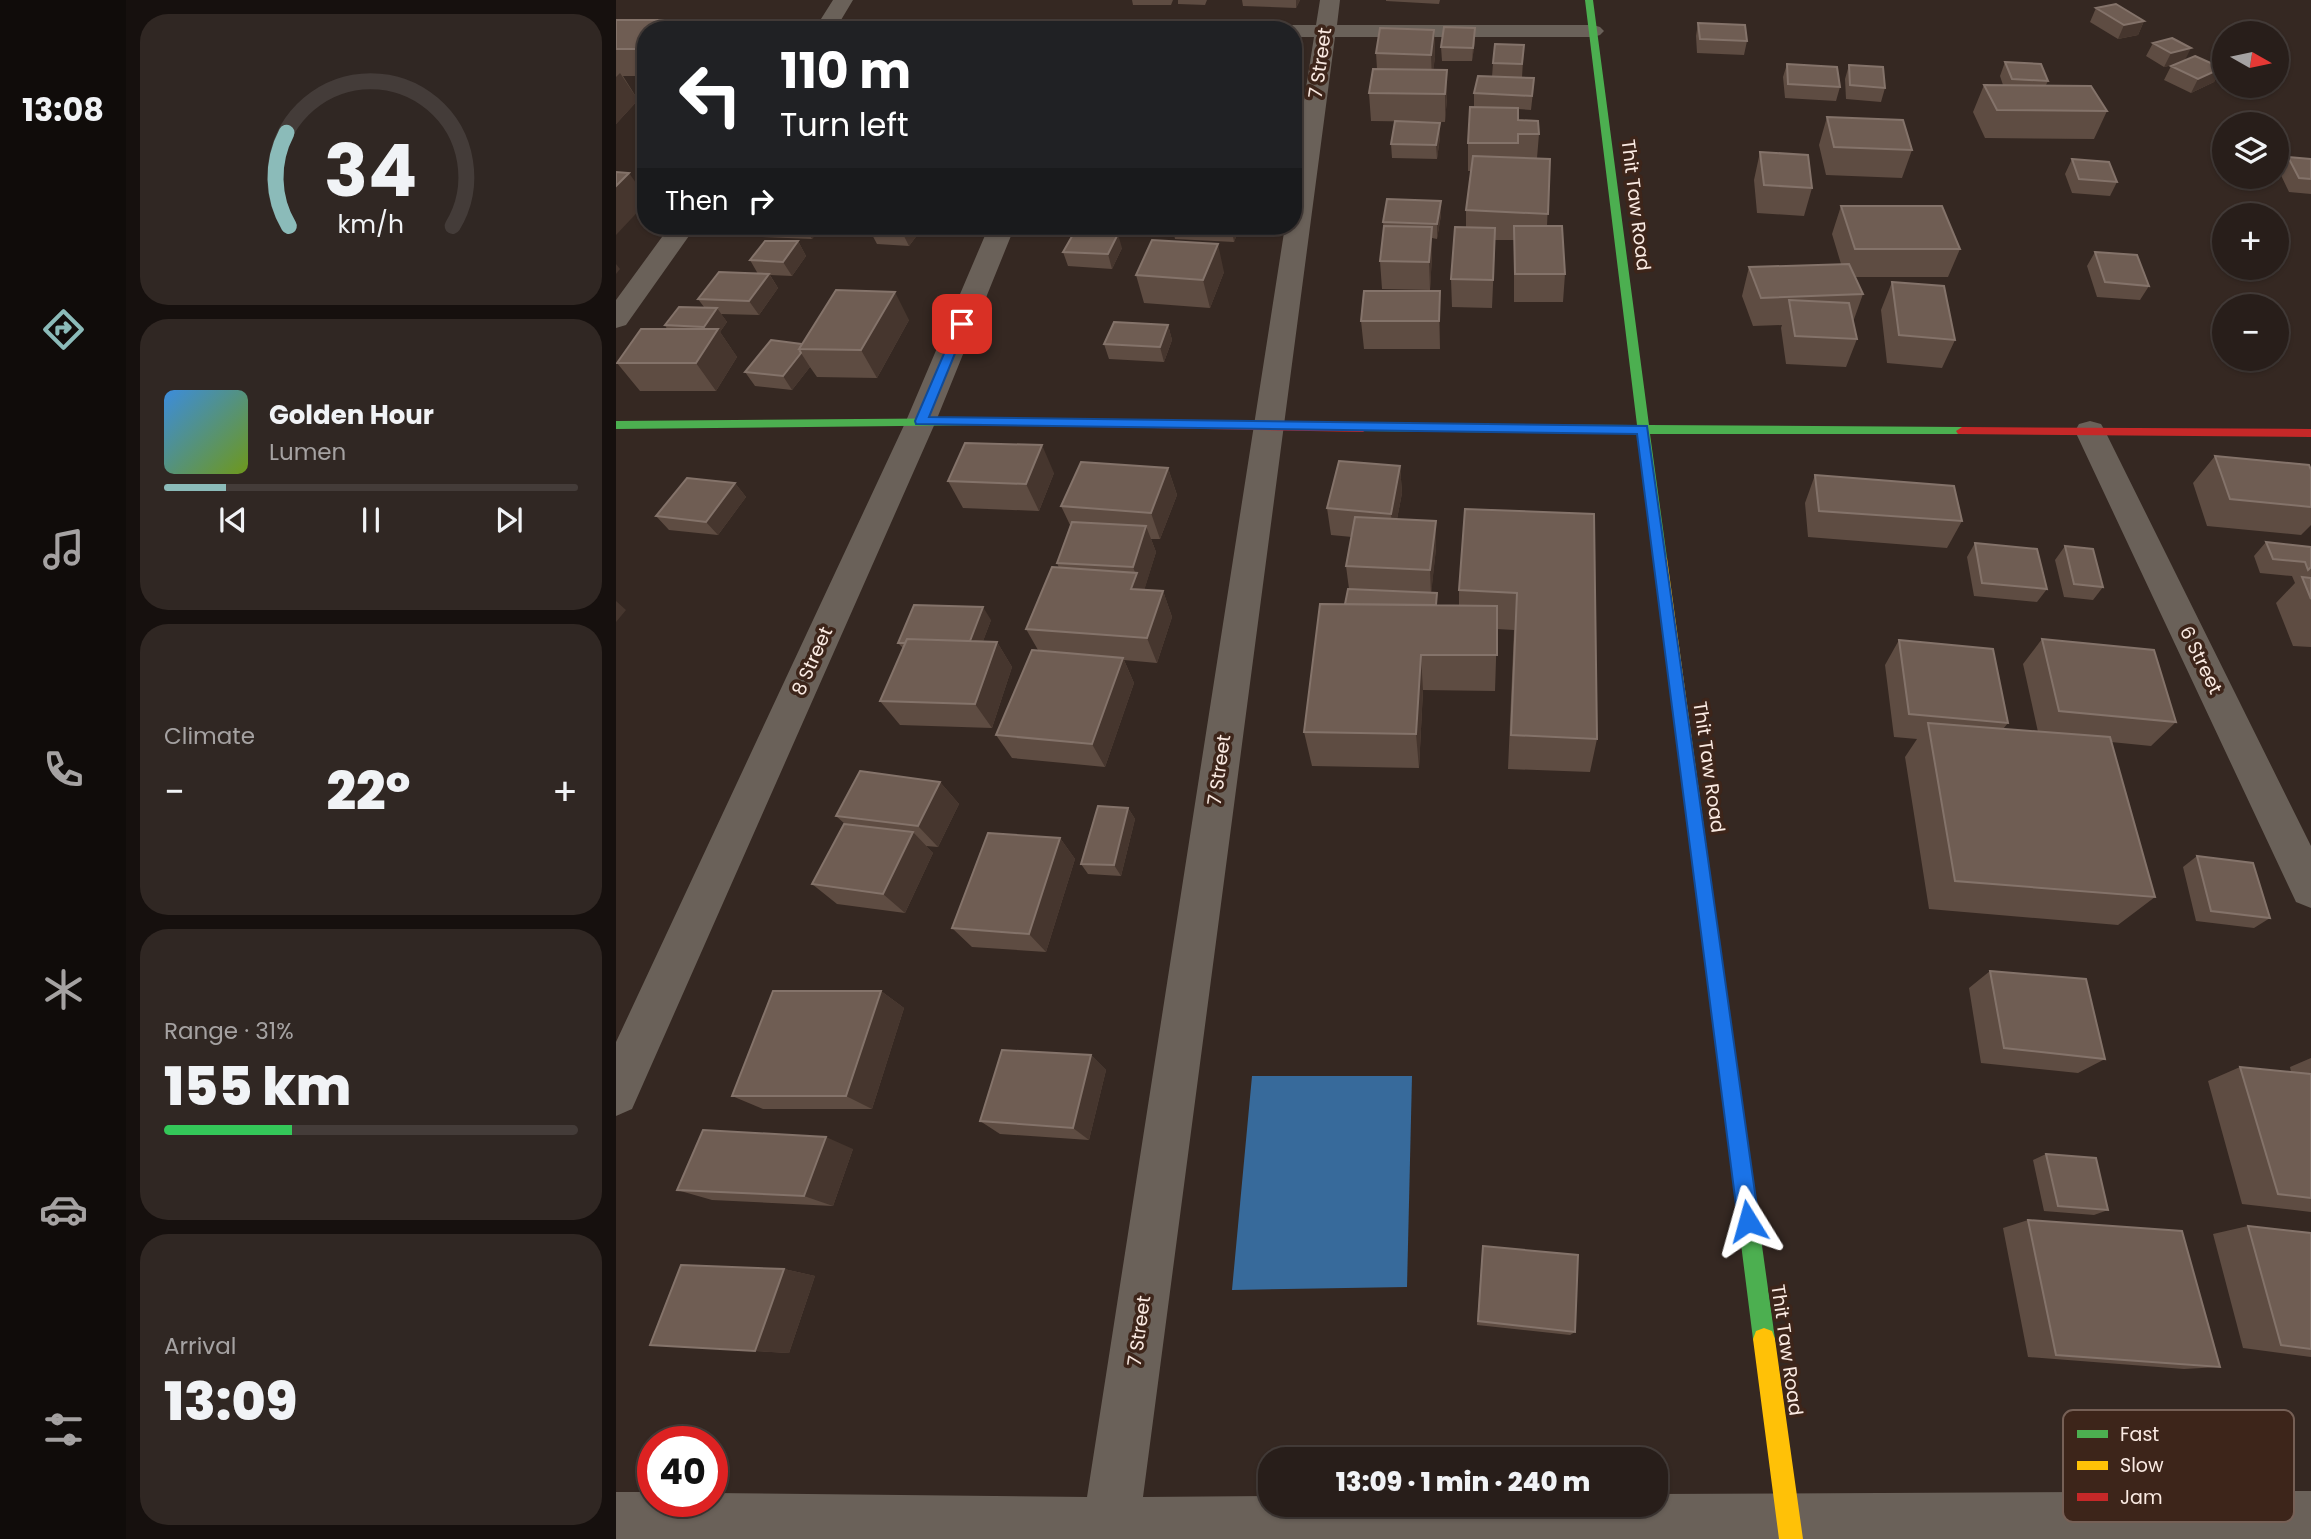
<!DOCTYPE html>
<html lang="en">
<head>
<meta charset="utf-8">
<style>
  body { margin:0; font-family:Poppins,sans-serif; background:#302723; color:#f1f3f6; height:100vh; display:flex; flex-direction:column; font-size:26px; white-space:nowrap }
  * { box-sizing:border-box; margin:0 }
  p { font-size:23px; color:#a5a2a2 }
  .icon { flex:none; width:38px; height:38px; fill:none; stroke:currentColor; stroke-width:2; stroke-linecap:round; stroke-linejoin:round }
  .map { position:relative; flex:1; overflow:hidden }
  .panel { display:flex; flex-direction:column; gap:14px; padding:14px; background:#16100e; width:490px }
  .panel>* { flex:none }
  .banner { position:absolute; left:21px; top:21px; width:665px; height:214px; border-radius:28px; box-shadow:0 2px 5px #0004,0 0 0 2px #443c39; background:#202124; color:#fff; overflow:hidden }
  .needle { width:46px; rotate:99deg }
  .fabs { position:absolute; left:1596px; top:21px; display:grid; gap:14px }
  .fabs a { display:grid; place-items:center; width:77px; height:77px; border-radius:50%; background:#281e1a; box-shadow:0 2px 5px #0004,0 0 0 2px #443c39; font-size:35px }
  .speed { position:absolute; left:21px; top:1426px; display:flex; gap:14px; font-size:35px; font-weight:700; text-align:center }
  .speed>* { display:grid; place-content:center; width:91px; height:91px; border-radius:50%; background:#281e1a; box-shadow:0 2px 5px #0004,0 0 0 2px #443c39; line-height:1 }
  .speed .limit { border:10px solid #d22; background:#fff; color:#111 }
  .pin { position:absolute; display:grid; place-items:center; width:60px; height:60px; color:#fff; margin:-30px; border-radius:14px; box-shadow:0 4px 10px #0006 }
  .me { position:absolute; width:77px; margin:-38px; rotate:352deg; stroke-linejoin:round; filter:drop-shadow(0 0 5px #0008) }
  .turn { display:flex; align-items:center; gap:24px; height:147px; padding:0 28px; font-size:32px }
  .turn .icon { width:91px; height:91px; stroke-width:2.5 }
  .turn b { display:block; font-size:49px; line-height:60px }
  .then { display:flex; align-items:center; height:66px; padding:0 28px; background:#0003; gap:14px; font-size:26px }
  .big { font-size:52px; font-weight:800; line-height:1.1 }
  .panel .widget { flex:1; display:flex; flex-direction:column; justify-content:center; gap:10px; min-width:0; padding:0 24px; border-radius:28px; background:#302723 }
  .panel .dial { align-items:center; gap:0 }
  .dial svg { height:182px; overflow:visible; fill:none; stroke:#443c39; stroke-width:7; stroke-linecap:round; text-anchor:middle }
  .dial text { fill:#f1f3f6; stroke:none }
  .song { display:flex; align-items:center; gap:21px }
  .cover { width:84px; height:84px; border-radius:10px; background:linear-gradient(135deg,hsl(210 70% 55%),hsl(80 70% 35%)) }
  .played { height:7px; border-radius:4px; background:linear-gradient(90deg,#8bbbb9 15%,#443c39 15%) }
  .keys { display:flex; justify-content:space-around; direction:ltr }
  .heat { display:flex; justify-content:space-between; align-items:center; font-size:38px; direction:ltr }
  .charge { height:10px; border-radius:5px; background:linear-gradient(90deg,#34c759 31%,#443c39 0) }
  .trip { position:absolute; left:642px; top:1447px; width:410px; height:70px; border-radius:28px; background:#281e1a; box-shadow:0 2px 5px #0004,0 0 0 2px #443c39; font-weight:800; line-height:70px; text-align:center }
  main { display:flex; flex:1; min-height:0 }
  .tabs { display:flex; flex-direction:column; width:126px; justify-content:space-around; align-items:center; background:#100c0a; color:#a5a2a2 }
  .tabs .icon { width:49px; height:49px }
  .tabs .on { color:#8bbbb9 }
  .tabs b { font-size:32px; color:#f1f3f6 }
  .map>svg:first-child { display:block }
  .water { fill:#376a9b }
  .lines { fill:none; stroke-linecap:round; stroke-linejoin:round }
  .street { fill:#6a6159; fill-rule:evenodd }
  .fast { fill:#4caf50; fill-rule:evenodd }
  .slow { fill:#ffc107; fill-rule:evenodd }
  .jam { fill:#c62828; fill-rule:evenodd }
  .wall { fill:#5e4c42 }
  .shaded-wall { fill:#46362e }
  .building { fill:#6f5d53; stroke:#84736a; stroke-width:2 }
  .route { fill:#1a73e8; stroke:#114b97; stroke-width:2 }
  .labels { text-anchor:middle; dominant-baseline:central; stroke-width:7; stroke-linejoin:round; paint-order:stroke }
  .street-label { font-size:19px; fill:#faeae2; stroke:#3d251a }
  .key { fill:#3d251a; stroke:#766056; stroke-width:2 }
  .key-label { font-size:19px; fill:#faeae2 }
</style>
</head>
<body>
<main>
<nav class="tabs">
<b>13:08</b>
<svg class="icon on" aria-label="directions" viewBox="0 0 24 24"><path d="M12 3l9 9-9 9-9-9zM9 14v-3h6M13 9l2 2-2 2"/></svg>
<svg class="icon" aria-label="music" viewBox="0 0 24 24"><path d="M9 18V5l10-2v13"/><circle cx="6" cy="18" r="3"/><circle cx="16" cy="16" r="3"/></svg>
<svg class="icon" aria-label="phone" viewBox="0 0 24 24"><path d="M5 4h4l2 5-3 2q2 4 5 5l2-3 5 2v4C11 20 4 13 5 4z"/></svg>
<svg class="icon" aria-label="climate" viewBox="0 0 24 24"><path d="M12 3v18M4 7l16 10M4 17L20 7"/></svg>
<svg class="icon" aria-label="car" viewBox="0 0 24 24"><path d="M5 17H2v-5l4-1 3-4h7l3 4 3 1v5h-3M9 17h6M6 11h13"/><circle cx="7" cy="17" r="2"/><circle cx="17" cy="17" r="2"/></svg>
<svg class="icon" aria-label="filters" viewBox="0 0 24 24"><path d="M4 7h16M4 17h16"/><circle cx="9" cy="7" r="2"/><circle cx="15" cy="17" r="2"/></svg>
</nav>
<section class="panel">
<div class="widget dial"><svg viewBox="0 0 100 80">
<path d="M14 69A42 42 0 1 1 86 69"/>
<path d="M14 69A42 42 0 0 1 13 28" stroke="#8bbbb9"/>
<text x="50" y="56" font-size="32" font-weight="700">34</text>
<text x="50" y="72" font-size="11">km/h</text>
</svg></div>
<div class="widget">
<div class="song"><i class="cover"></i><div><b>Golden Hour</b><p>Lumen</p></div></div>
<div class="played"></div>
<div class="keys"><svg class="icon" aria-label="previous" viewBox="0 0 24 24"><path d="M18 5L8 12l10 7zM5 5v14"/></svg><svg class="icon" aria-label="pause" viewBox="0 0 24 24"><path d="M8 5v14M16 5v14"/></svg><svg class="icon" aria-label="next" viewBox="0 0 24 24"><path d="M6 5l10 7-10 7zM19 5v14"/></svg></div>
</div>
<div class="widget"><p>Climate</p>
<div class="heat"><a>−</a><b class="big">22°</b><a>+</a></div>
</div>
<div class="widget"><p>Range · 31%</p><b class="big">155 km</b><div class="charge"></div></div>
<div class="widget"><p>Arrival</p><b class="big">13:09</b></div>
</section>
<div class="map">
<svg width="1695" height="1539" viewBox="0 0 1695 1539">
  <rect width="100%" height="100%" fill="#352822"/>
  <!-- water -->
  <path class="water" d="M636 1076H796L791 1287 616 1290Z"/>
  <g class="lines">
    <!-- street -->
    <path class="street" d="M217 0H237L219 30H198Z
      M704 0H724L721 25H977L984 27 988 31 984 35 977 37H719L527 1497 654 1496V1505H1040V1494L1695 1491V1539H0V1492H37V1502H96V1493L471 1497 669 226H677V171L698 37H677V30H667L677 25H700Z
      M412 24H518L525 26 528 30H402L405 26Z
      M54 226H80L10 325 0 328V300Z
      M373 226H399L320 421 16 1109 0 1116V1042L290 421Z
      M1474 421 1485 424 1489 431 1695 846V908L1680 902 1459 431 1463 424Z"/>
    <!-- fast -->
    <path class="fast" d="M969 0H977L1033 425 1346 427 1352 431 1350 434H1034L1051 558 1044 563 1037 558 1022 434 743 431 741 428 747 424 1021 425Z
      M372 418 376 419V425L0 429V421Z
      M1087 871 1093 874 1095 879 1159 1339 1156 1347 1148 1350 1140 1347 1137 1339 1079 879 1081 874Z"/>
    <!-- slow -->
    <path class="slow" d="M1044 553 1051 558 1095 879 1093 884 1087 887 1081 884 1079 879 1037 558Z
      M1148 1328 1156 1331 1159 1339 1187 1539H1163L1137 1339 1140 1331Z"/>
    <!-- jam -->
    <path class="jam" d="M372 418 747 424 753 428 747 432 368 425V419Z
      M1346 427 1695 429V437L1342 434 1340 431Z"/>
  </g>
  <!-- wall -->
  <path class="wall" d="M516 0H557L555 5H517Z
    M562 0H591L589 5 562 4Z
    M626 0H684L680 8 627 6Z
    M770 0H824L823 4 770 1Z
    M1480 8 1528 21 1522 35 1502 39 1474 22Z
    M0 20 30 30V76H7L22 100 0 124Z
    M1082 23 1131 41 1128 55 1081 53 1080 36Z
    M859 28V41L856 61H826L825 47Z
    M818 30 819 57 817 70 831 97 829 122 755 121 753 93 761 69 760 53Z
    M1537 43 1569 60 1606 68 1598 82 1575 93 1548 80 1555 66 1557 65 1548 67 1530 56Z
    M908 45 906 77 917 92 915 110 902 109V120L923 134 921 158 934 159 931 226 949 274 947 302H898V240H879L876 308 836 307 835 279 850 227V210L855 171H852V143L872 107H858V93L876 77 877 63Z
    M1389 62 1432 81 1430 85 1491 111 1478 139 1369 138 1357 112 1368 85H1387L1384 76Z
    M1171 64 1224 87 1220 101 1169 98 1167 77Z
    M1233 65 1269 88 1265 102 1230 99 1229 79Z
    M1211 117 1296 150 1286 178 1210 175 1203 145Z
    M824 123V137L821 159 776 158 775 144Z
    M1144 152 1196 188 1188 216 1141 213 1138 180Z
    M1672 157 1695 159V194L1673 192 1663 171Z
    M1456 159 1501 182 1494 196 1456 193 1449 174Z
    M825 201V215L821 239 816 238V255L814 290 766 289 764 261 768 233 767 222Z
    M1225 206 1344 249 1332 277H1239L1247 294 1237 322 1241 339 1230 367 1170 364 1165 328 1166 325 1137 326 1126 296 1133 267 1225 264 1216 234Z
    M139 226H206L196 239 146 237Z
    M256 226H308L293 246 261 244 253 229Z
    M556 226H624L618 242 559 239Z
    M182 241 190 256 176 276 154 275 162 288 143 315 105 314 111 322 104 332 121 357 100 391H24L1 363 51 329 49 325 88 307 82 299 142 274 134 260Z
    M506 248 496 269 452 266 447 252Z
    M1479 252 1533 286 1524 300 1481 297 1471 266Z
    M608 272 594 308 528 303 520 275Z
    M1276 282 1339 340 1326 368 1271 363 1265 310Z
    M824 291V349H748L745 321Z
    M293 320 261 378 201 377 194 367 176 390 139 386 129 372 186 344Z
    M552 325 556 340 548 362 493 359 488 344Z
    M1599 456 1695 470V525L1685 535 1591 526 1577 483Z
    M784 466 786 493 781 519 820 521V548L815 593H821V605H843V590L978 514 981 739 974 772 892 769 898 630 881 629 879 691 807 690 803 768 696 766 688 732 733 589 730 566 736 537 715 535 711 508Z
    M552 468 561 495 544 539H535L540 552 528 590 547 591 556 617 541 663 508 660 518 683 489 767 396 758 380 735 422 650 410 629 443 568 441 563 455 527 445 506Z
    M438 473 423 511 347 508 332 481Z
    M1199 475 1346 521 1331 548 1192 537 1189 503Z
    M119 483 130 497 102 535 53 530 40 516Z
    M1650 542 1695 547V647L1677 646 1660 603 1679 583 1676 576 1644 573 1638 556Z
    M1359 543 1431 589 1421 602 1358 596 1351 557Z
    M1449 546 1487 587 1477 600 1448 597 1439 560Z
    M375 620 367 641 381 642 396 667 376 728 284 725 264 701 287 648 282 643Z
    M1426 639 1560 722 1535 746 1495 742 1539 897 1502 925 1313 909 1289 757 1301 739 1278 737 1269 665 1283 640 1392 723 1387 729 1422 732 1407 664Z
    M324 782 343 804 322 847 310 846 317 853 289 913 221 904 196 884 229 824 220 816Z
    M512 808 519 819 505 876 472 874 465 864Z
    M444 838 459 859 430 952 356 947 336 928Z
    M1581 856 1654 918 1638 928 1580 921 1567 867Z
    M1374 971 1489 1059 1462 1073 1365 1063 1353 988Z
    M265 991 288 1008 256 1109H147L116 1096Z
    M475 1055 490 1070 473 1140 384 1134 364 1121Z
    M1695 1058V1212L1626 1204 1592 1081 1624 1067 1675 1072 1674 1067Z
    M237 1149 217 1206 96 1200 61 1190Z
    M1430 1154 1492 1210 1478 1215 1428 1211 1417 1160Z
    M1412 1220 1604 1367 1568 1369 1412 1357 1387 1228Z
    M1632 1226 1695 1233V1357L1627 1348 1597 1234Z
    M866 1253 959 1332 954 1335 861 1325Z
    M168 1269 199 1276 173 1353 34 1345Z"/>
  <!-- shaded-wall -->
  <path class="shaded-wall" d="M680 0H684L680 8Z
    M55 20 61 30H46Z
    M1528 21 1522 35 1502 39 1508 25Z
    M859 28V41L856 61 857 48Z
    M818 30 819 57 816 82 815 55Z
    M1575 48 1568 62 1548 67 1555 53Z
    M1606 68 1598 82 1575 93 1582 79Z
    M831 70V97L829 122V94Z
    M4 73 22 100 0 124V77Z
    M824 123V137L821 159 820 145Z
    M13 173 30 197V203L0 235V186Z
    M825 201V215L821 239V224Z
    M188 226H206L196 239Z
    M291 226H308L293 246 286 232Z
    M615 226H624L618 242Z
    M816 227V255L814 290 813 262Z
    M502 234 506 248 496 269 492 254Z
    M182 241 190 256 176 276 167 262Z
    M602 244 608 272 594 308 587 280Z
    M0 264 4 269 0 274Z
    M153 274 162 288 143 315 133 301Z
    M824 291V349L823 321Z
    M279 292 293 320 261 378 245 350Z
    M101 308 111 322 104 332 121 357 100 391 80 363 96 338 88 327Z
    M552 325 556 340 548 362 544 347Z
    M185 353 194 367 176 390 167 376Z
    M426 445 438 473 423 511 410 484Z
    M784 466 786 493 777 540 775 514Z
    M552 468 561 495 544 539 535 513Z
    M119 483 130 497 102 535 90 522Z
    M820 521V548L815 596 814 570Z
    M530 526 540 552 528 591 515 589 520 575 517 567Z
    M547 591 556 617 541 663 531 638Z
    M0 601 10 610 0 622Z
    M367 607 375 620 361 657 353 645Z
    M381 642 396 667 376 728 359 704Z
    M805 655 807 690 803 768 800 734Z
    M507 658 518 683 489 767 476 744Z
    M324 782 343 804 322 847 302 826Z
    M512 808 519 819 505 876 498 865Z
    M297 832 317 853 289 913 267 894Z
    M444 838 459 859 430 952 413 934Z
    M265 991 288 1008 256 1109 230 1096Z
    M475 1055 490 1070 473 1140 457 1128Z
    M210 1137 237 1149 217 1206 188 1196Z
    M168 1269 199 1276 173 1353 139 1351Z"/>
  <!-- building -->
  <path class="building" d="M1500 4 1528 21 1508 25 1480 8Z
    M0 20H55L46 30H30V47L28 49H0Z
    M1082 23 1129 25 1131 41 1084 39Z
    M828 27 859 28 857 48 825 47Z
    M764 28 818 30 815 55 760 53Z
    M1556 38 1575 48 1555 53 1537 43Z
    M879 44 908 45 906 64 877 63Z
    M1579 56 1606 68 1582 79 1555 66Z
    M1389 62 1425 64 1432 81 1396 79Z
    M1171 64 1221 67 1224 87 1172 84Z
    M1233 65 1267 67 1269 88 1234 85Z
    M757 69 831 70 829 94 753 93Z
    M862 76 918 78 916 96 858 93Z
    M1368 85 1475 86 1491 111 1381 110Z
    M854 107 902 108V120L922 121 923 134H902V143H852Z
    M1211 117 1287 120 1296 150 1218 147Z
    M779 121 824 123 820 145 775 144Z
    M1144 152 1192 155 1196 188 1148 185Z
    M857 156 934 159 932 214 850 210Z
    M1672 157 1695 159V179L1683 178Z
    M1456 159 1493 162 1501 182 1463 179Z
    M0 172 13 173 0 186Z
    M771 199 825 201 821 224 767 222Z
    M1225 206H1326L1344 249H1239Z
    M256 226H291L286 232 253 229Z
    M768 226 816 227 813 262 764 261Z
    M898 226H946L949 274H899Z
    M839 227 879 228 877 280 835 279Z
    M459 231 502 234 492 254 447 252Z
    M536 240 602 244 587 280 520 275Z
    M149 241H182L167 262 134 260Z
    M1479 252 1521 255 1533 286 1489 282Z
    M1233 264 1247 294 1145 298 1133 267Z
    M103 272 153 274 133 301 82 299Z
    M1276 282 1328 286 1339 340 1283 335Z
    M220 290 279 292 245 350 183 349Z
    M748 291H824L823 321H745Z
    M1173 300 1233 303 1241 339 1179 336Z
    M63 307 101 308 88 327 49 325Z
    M498 322 552 325 544 347 488 344Z
    M25 329H102L80 363H1Z
    M155 340 186 344 183 349 185 353 167 376 129 372Z
    M349 443 426 445 410 484 332 481Z
    M1599 456 1693 465 1695 470V507L1614 499Z
    M723 461 784 466 775 514 711 508Z
    M465 462 552 468 535 513 445 506Z
    M1199 475 1338 486 1346 521 1203 511Z
    M71 478 119 483 90 522 40 516Z
    M849 509 978 514 981 739 895 735 901 593 843 590Z
    M739 517 820 521 814 570 730 566Z
    M456 522 530 526 517 567 441 563Z
    M1650 542 1695 547V567L1692 570 1689 562 1657 559Z
    M1359 543 1421 549 1431 589 1366 583Z
    M1449 546 1477 549 1487 587 1458 584Z
    M436 567 521 573 515 589 547 591 531 638 410 629Z
    M1686 577 1695 578V599Z
    M732 589 821 593 820 605 729 604Z
    M704 604 881 606V655H805L800 734 688 732Z
    M298 605 367 607 354 641 291 639 289 643H282Z
    M291 639 381 642 359 704 264 701Z
    M1426 639 1538 650 1560 722 1443 711Z
    M1283 640 1377 649 1392 723 1293 714Z
    M416 650 507 658 476 744 380 735Z
    M1312 723 1494 737 1539 897 1339 881Z
    M244 771 324 782 302 826 220 816Z
    M482 806 512 808 498 865 465 864Z
    M228 824 297 832 267 894 196 884Z
    M372 833 444 838 413 934 336 928Z
    M1581 856 1637 863 1654 918 1595 911Z
    M1374 971 1470 979 1489 1059 1388 1048Z
    M157 991H265L230 1096H116Z
    M386 1050 475 1055 457 1128 364 1121Z
    M1624 1067 1695 1074V1198L1662 1194Z
    M87 1130 210 1137 188 1196 61 1190Z
    M1430 1154 1480 1158 1492 1210 1442 1206Z
    M1412 1220 1566 1231 1604 1367 1440 1355Z
    M1632 1226 1695 1233V1349L1665 1345Z
    M867 1246 962 1255 959 1332 862 1321Z
    M65 1265 168 1269 139 1351 34 1345Z"/>
  <!-- route -->
  <path class="route" d="M342 321 351 324 313 417 1031 426 1143 1221 1140 1229 1132 1231 1125 1229 1122 1221 1021 434 300 424 299 421Z"/>
  <g class="labels">
    <!-- street labels -->
    <g class="street-label">
      <text transform="translate(704 63) rotate(-82)">7 Street</text>
      <text transform="translate(1020 205) rotate(83)">Thit Taw Road</text>
      <text transform="translate(1585 660) rotate(64)">6 Street</text>
      <text transform="translate(196 661) rotate(-66)">8 Street</text>
      <text transform="translate(1093 767) rotate(82)">Thit Taw Road</text>
      <text transform="translate(603 770) rotate(-82)">7 Street</text>
      <text transform="translate(523 1331) rotate(-82)">7 Street</text>
      <text transform="translate(1171 1350) rotate(82)">Thit Taw Road</text>
    </g>
  </g>
  <!-- legend -->
  <rect x="1447" y="1410" width="231" height="112" rx="10" class="key"/>
  <rect x="1461" y="1430" width="31" height="8" fill="#4caf50"/>
  <rect x="1461" y="1461" width="31" height="9" fill="#ffc107"/>
  <rect x="1461" y="1493" width="31" height="8" fill="#c62828"/>
  <g class="key-label">
    <text x="1504" y="1441">Fast</text>
    <text x="1504" y="1472">Slow</text>
    <text x="1504" y="1504">Jam</text>
  </g>
</svg>
<div class="fabs">
<a><svg class="needle" viewBox="-14 -14 28 28"><path d="M0-13l5 13h-10z" fill="#e53935"/><path d="M0 13l5-13h-10z" fill="#a5a2a2"/></svg></a>
<a><svg class="icon" aria-label="layers" viewBox="0 0 24 24"><path d="M12 4l9 5-9 5-9-5zM3 14l9 5 9-5"/></svg></a>
<a>+</a>
<a>−</a>
</div>
<div class="speed"><div class="limit">40</div></div>
<div class="pin" style="left:346px;top:324px;background:#d93025"><svg class="icon" aria-label="arrive" viewBox="0 0 24 24"><path d="M6 21V4h12l-3 4 3 4H6"/></svg></div>
<svg class="me" style="left:1132px;top:1221px" viewBox="-20 -20 40 40"><path d="M0-17L14 15 0 8-14 15z" fill="#1a73e8" stroke="#fff" stroke-width="4"/></svg>
<div class="trip">13:09 · 1 min · 240 m</div>
<div class="banner">
<div class="turn"><svg class="icon" aria-label="left" viewBox="0 0 24 24"><path d="M17 20v-9H6M10 6l-5 5 5 5"/></svg><div><b>110 m</b>Turn left</div></div>
<div class="then">Then<svg class="icon" aria-label="right" viewBox="0 0 24 24"><path d="M7 20v-9h11M14 6l5 5-5 5"/></svg></div>
</div>
</div>
</main>
</body>
</html>
